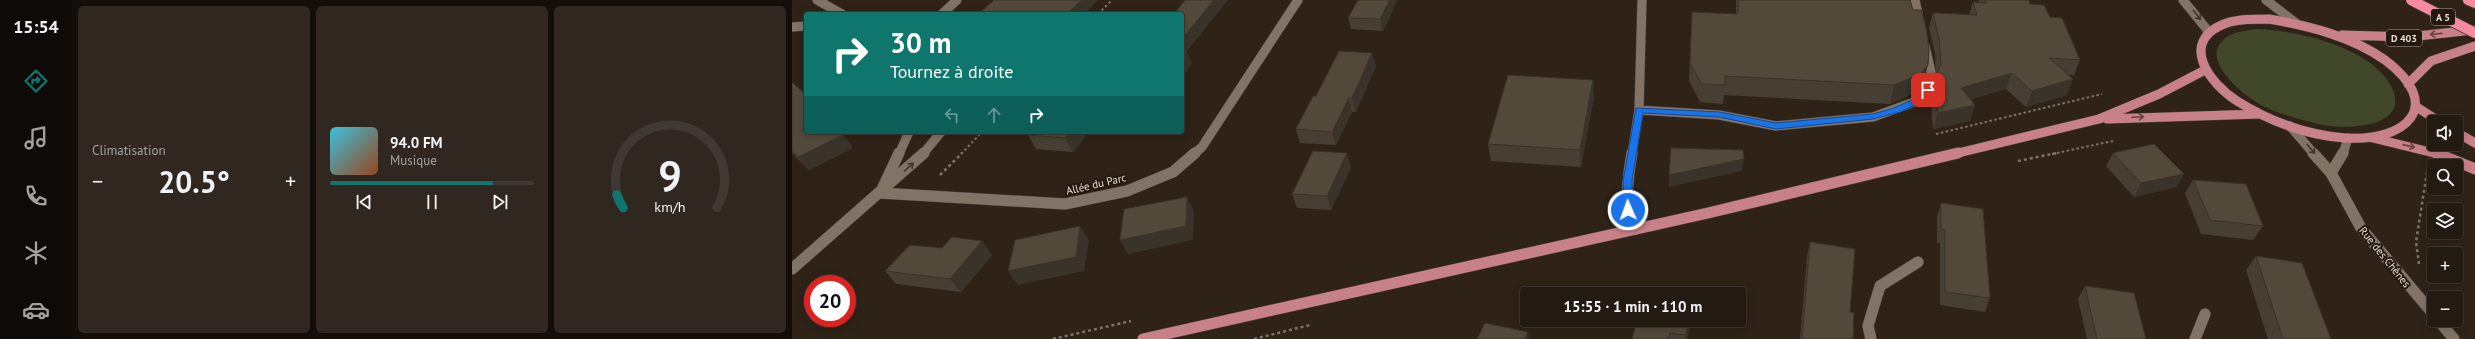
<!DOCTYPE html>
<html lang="fr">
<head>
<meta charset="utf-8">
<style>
  body { margin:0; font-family:"PT Sans",sans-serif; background:#2f2720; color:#f1f3f6; height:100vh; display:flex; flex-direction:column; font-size:15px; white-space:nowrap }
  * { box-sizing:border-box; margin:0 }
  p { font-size:13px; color:#a3a19f }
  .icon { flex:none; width:22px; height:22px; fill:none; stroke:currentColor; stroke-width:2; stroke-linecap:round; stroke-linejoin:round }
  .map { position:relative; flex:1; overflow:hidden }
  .sheet { display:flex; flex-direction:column; gap:6px; padding:6px; background:#130e0a; width:720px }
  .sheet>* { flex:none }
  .banner { position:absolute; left:12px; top:12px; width:380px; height:122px; border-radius:4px; box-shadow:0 2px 10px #0003,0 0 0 1px #403832; background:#0f766e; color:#fff; overflow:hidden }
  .fabs { position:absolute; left:1635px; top:115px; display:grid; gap:8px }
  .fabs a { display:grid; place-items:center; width:36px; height:36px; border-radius:4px; background:#231a12; box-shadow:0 2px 10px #0003,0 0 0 1px #403832; font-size:20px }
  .speed { position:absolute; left:12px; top:275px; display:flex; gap:8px; font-size:20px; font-weight:700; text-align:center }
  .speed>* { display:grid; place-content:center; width:52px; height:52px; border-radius:50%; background:#231a12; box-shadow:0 2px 10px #0003,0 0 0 1px #403832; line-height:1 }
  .speed .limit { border:6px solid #d22; background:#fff; color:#111 }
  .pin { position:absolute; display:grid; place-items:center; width:34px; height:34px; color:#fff; margin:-17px; border-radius:8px; box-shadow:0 2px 6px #0006 }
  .me { position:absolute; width:44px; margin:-22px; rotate:358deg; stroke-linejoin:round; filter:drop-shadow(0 0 3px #0008) }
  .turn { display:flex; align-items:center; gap:14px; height:84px; padding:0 20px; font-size:18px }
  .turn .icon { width:52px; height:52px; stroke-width:2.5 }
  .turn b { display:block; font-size:28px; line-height:34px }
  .lanes { display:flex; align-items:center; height:38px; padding:0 20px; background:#0003; justify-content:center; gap:20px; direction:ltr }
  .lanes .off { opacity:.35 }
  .big { font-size:30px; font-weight:700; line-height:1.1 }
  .sheet .tile { flex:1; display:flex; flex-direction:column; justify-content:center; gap:6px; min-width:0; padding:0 14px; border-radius:6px; background:#2f2720 }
  .sheet .dial { align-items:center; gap:0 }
  .dial svg { height:104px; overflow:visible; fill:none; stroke:#403832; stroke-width:7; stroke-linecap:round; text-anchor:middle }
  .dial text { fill:#f1f3f6; stroke:none }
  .song { display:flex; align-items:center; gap:12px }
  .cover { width:48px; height:48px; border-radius:6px; background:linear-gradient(135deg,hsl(190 70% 55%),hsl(20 70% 35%)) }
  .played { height:4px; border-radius:2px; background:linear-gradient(90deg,#0f766e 80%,#403832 80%) }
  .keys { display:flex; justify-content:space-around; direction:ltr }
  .heat { display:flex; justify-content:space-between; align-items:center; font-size:22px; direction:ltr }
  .sheet .tiles { flex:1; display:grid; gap:6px; grid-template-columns:repeat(3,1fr) }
  .trip { position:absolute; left:728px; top:287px; width:226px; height:40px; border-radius:4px; background:#231a12; box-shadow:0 2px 10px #0003,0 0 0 1px #403832; font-weight:700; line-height:40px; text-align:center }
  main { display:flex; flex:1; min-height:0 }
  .menu { display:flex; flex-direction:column; width:72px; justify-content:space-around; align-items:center; background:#0e0a07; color:#a3a19f }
  .menu .icon { width:28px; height:28px }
  .menu .current { color:#0f766e }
  .menu b { font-size:18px; color:#f1f3f6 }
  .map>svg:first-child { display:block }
  .green { fill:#414729 }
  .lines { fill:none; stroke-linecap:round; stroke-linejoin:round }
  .minor-far1-casing { stroke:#483e36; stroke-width:10 }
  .minor-casing { stroke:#483e36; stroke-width:12 }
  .major-far1-casing { stroke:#483e36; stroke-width:10 }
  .major-casing { stroke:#483e36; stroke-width:12 }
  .highway-casing { stroke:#483e36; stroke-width:12 }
  .path-far1 { stroke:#7d7369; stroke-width:2; stroke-dasharray:2.5 2.5; stroke-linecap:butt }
  .path { stroke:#7d7369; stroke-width:2.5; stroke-dasharray:3 3; stroke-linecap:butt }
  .minor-far1 { stroke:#827367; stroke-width:9 }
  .minor { stroke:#827367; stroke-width:11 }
  .major-far1 { stroke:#c98189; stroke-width:9 }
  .major { stroke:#c98189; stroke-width:11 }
  .highway { stroke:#f88a9f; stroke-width:10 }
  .highway-bridge-casing { stroke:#483e36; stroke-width:12; stroke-linecap:butt }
  .highway-bridge { stroke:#f88a9f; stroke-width:10 }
  .wall { fill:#473f33 }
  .shaded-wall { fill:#3a3329 }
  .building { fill:#53493b; stroke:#3a3329 }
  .oneway { stroke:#413429 }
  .oneway2 { stroke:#674340 }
  .route { fill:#1a73e8; stroke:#114b97 }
  .labels { text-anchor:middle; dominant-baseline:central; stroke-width:4; stroke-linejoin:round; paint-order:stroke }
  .shield { fill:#25190f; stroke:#aba29a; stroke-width:1 }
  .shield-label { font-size:10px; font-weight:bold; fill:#e4dcd5 }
  .street-label { font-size:11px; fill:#e4dcd5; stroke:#25190f }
</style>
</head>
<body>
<main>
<nav class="menu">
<b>15:54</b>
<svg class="icon current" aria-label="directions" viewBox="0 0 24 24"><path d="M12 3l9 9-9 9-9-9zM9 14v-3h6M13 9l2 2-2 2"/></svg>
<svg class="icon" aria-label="music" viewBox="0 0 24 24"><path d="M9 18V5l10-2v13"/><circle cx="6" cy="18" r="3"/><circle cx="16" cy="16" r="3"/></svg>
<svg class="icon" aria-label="phone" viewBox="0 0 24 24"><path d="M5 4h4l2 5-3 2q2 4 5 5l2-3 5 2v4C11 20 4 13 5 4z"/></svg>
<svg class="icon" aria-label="climate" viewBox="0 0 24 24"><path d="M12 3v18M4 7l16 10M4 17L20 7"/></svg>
<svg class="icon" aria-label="car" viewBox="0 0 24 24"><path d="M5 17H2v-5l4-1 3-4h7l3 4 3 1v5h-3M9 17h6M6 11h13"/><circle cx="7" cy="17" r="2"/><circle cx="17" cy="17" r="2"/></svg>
</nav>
<section class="sheet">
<div class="tiles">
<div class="tile"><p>Climatisation</p>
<div class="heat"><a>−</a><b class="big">20.5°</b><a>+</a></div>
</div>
<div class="tile">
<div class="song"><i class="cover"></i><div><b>94.0 FM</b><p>Musique</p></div></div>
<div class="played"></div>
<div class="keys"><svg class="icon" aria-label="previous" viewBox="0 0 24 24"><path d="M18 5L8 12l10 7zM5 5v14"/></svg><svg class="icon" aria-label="pause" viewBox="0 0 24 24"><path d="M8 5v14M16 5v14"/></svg><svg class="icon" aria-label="next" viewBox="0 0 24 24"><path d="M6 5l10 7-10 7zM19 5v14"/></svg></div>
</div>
<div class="tile dial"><svg viewBox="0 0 100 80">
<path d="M14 69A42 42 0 1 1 86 69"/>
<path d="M14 69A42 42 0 0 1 9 59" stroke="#0f766e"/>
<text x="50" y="56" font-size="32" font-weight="700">9</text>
<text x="50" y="72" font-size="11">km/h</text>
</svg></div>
</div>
</section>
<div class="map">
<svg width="1683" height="339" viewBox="0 0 1683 339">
  <rect width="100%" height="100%" fill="#2f2318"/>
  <!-- green -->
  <path class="green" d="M1464 29C1504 30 1581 47 1600 88 1619 129 1550 130 1526 124 1506 119 1487 114 1469 105 1447 93 1398 51 1443 33 1450 31 1457 30 1464 29Z"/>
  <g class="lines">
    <defs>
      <path id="minor-far1" d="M25 0 50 14
        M1123 0 1128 23
        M1391 0 1417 32
        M1474 0 1504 23
        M150 14 165 0
        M0 27 14 26
        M847 110 850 0
        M1498 126 1522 154
        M107 154 117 132
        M131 154 149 132
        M402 154 410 147 506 0
        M840 154 847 110 927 115 984 126 1081 117 1125 101 1136 90 1140 76 1133 46
        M1551 154 1556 138"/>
      <path id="minor" d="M840 153C835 183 832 200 844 229
        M1521 153 1539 173 1569 228 1642 315
        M1539 173 1551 153
        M91 187 107 153
        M88 193 273 204 335 191 381 172 403 153
        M0 269 132 153
        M1646 320 1662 339
        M1079 339 1076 326 1088 286 1126 262
        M1403 339 1413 314"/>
      <path id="major-far1" d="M1477 19C1517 26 1559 36 1593 60 1654 106 1614 142 1553 138 1515 135 1477 121 1445 101 1417 83 1387 42 1432 24 1446 18 1462 20 1477 19Z
        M1550 35 1616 37 1681 30
        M1616 84 1639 61 1683 46
        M1623 106 1648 122
        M1315 119 1467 114
        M1664 132 1683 143
        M1581 138 1646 154
        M1162 154 1307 119 1367 94 1413 70"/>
      <path id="major" d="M1644 153 1683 169
        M351 339 916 213 1166 153"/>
      <path id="highway" d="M1676 0 1683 3"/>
    </defs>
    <!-- minor-far1 casing -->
    <use href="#minor-far1" class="minor-far1-casing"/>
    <!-- minor casing -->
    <use href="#minor" class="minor-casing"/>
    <!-- major-far1 casing -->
    <use href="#major-far1" class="major-far1-casing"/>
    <!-- major casing -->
    <use href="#major" class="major-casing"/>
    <!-- highway casing -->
    <use href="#highway" class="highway-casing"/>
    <!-- path-far1 -->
    <path class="path-far1" d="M306 14 320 0
      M1144 134 1310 94
      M169 154 190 132
      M1260 154 1321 141"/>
    <!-- path -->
    <path class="path" d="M1226 161 1265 153
      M148 175 170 153
      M1627 264 1624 242 1635 172
      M261 339 339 321
      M462 339 518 325"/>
    <!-- minor-far1 -->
    <use href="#minor-far1" class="minor-far1"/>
    <!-- minor -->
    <use href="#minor" class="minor"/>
    <!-- major-far1 -->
    <use href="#major-far1" class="major-far1"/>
    <!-- major -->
    <use href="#major" class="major"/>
    <!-- highway -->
    <use href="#highway" class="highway"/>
    <defs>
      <path id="highway-bridge" d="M1619 0 1683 33"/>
    </defs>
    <!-- highway-bridge casing -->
    <use href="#highway-bridge" class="highway-bridge-casing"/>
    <!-- highway-bridge -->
    <use href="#highway-bridge" class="highway-bridge"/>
  </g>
  <!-- wall -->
  <path class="wall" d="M944 0H1118L1136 65 1130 83 1124 92 1098 104 932 95 931 104 908 102 897 81 900 12 944 14Z
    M1187 0H1237L1238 4 1258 17 1288 60 1282 75H1276L1275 95 1234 107 1214 89 1178 99 1183 105 1178 121 1141 129 1139 106 1125 105 1129 90 1137 85 1144 76 1143 54 1137 28 1141 13 1177 14 1181 2H1186Z
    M605 1 591 31 559 29 556 18Z
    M584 66 564 112H560L544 145 508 143 504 129 524 96Z
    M0 82 14 132 51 135 61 148 17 170 0 153Z
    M802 97 789 167 699 161 696 144Z
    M239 132H297L281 152 244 149 236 135Z
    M1321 153 1392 174 1384 187 1342 197 1314 166Z
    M559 167 539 210 505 208 500 194Z
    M1401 180 1471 226 1461 240 1409 234 1393 193Z
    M1149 203 1198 298 1193 312 1148 305V243H1145V217Z
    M190 241 200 255 169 292 104 284 93 271 150 248Z
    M1018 242 1058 312 1061 339H1008L1015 256Z
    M1464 256 1539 339H1476L1454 270Z
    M1293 286 1354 339H1295L1286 299Z
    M900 320 895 339H840Z"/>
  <!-- shaded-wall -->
  <path class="shaded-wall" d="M290 0H306L292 14H275Z
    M422 0H436L395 51 400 63 390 77V39Z
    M598 0H605V1L591 31 588 19Z
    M580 53 584 66 564 112 560 98Z
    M1136 65 1130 83 1124 92 1098 104 1102 85Z
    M1220 73 1214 89 1164 104 1169 88Z
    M1281 79 1275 95 1234 107 1240 91Z
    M801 80 802 97 789 167 788 150Z
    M557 98 560 112 544 145 540 132Z
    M1183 105 1178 121 1141 129 1146 113Z
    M278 132H297L281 152 273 138Z
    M51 135 61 148 17 170 6 157Z
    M555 153 559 167 539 210 535 196Z
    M952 159 950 171 877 187V175Z
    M1392 174 1384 187 1342 197 1349 183Z
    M395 197 402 211 401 240 336 254 328 240Z
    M288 226 297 240 292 271 226 285 216 271Z
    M190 241 200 255 169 292 158 279Z
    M897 320H900L895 339H893L894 335Z
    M736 332 737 339H733Z"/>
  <!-- building -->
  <path class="building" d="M202 0H290L275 14H186Z
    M393 0H422L390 39V14H382Z
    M566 0H598L588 19 556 18Z
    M946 0H1118L1121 10H1129L1134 27 1137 48 1136 65 1129 74 1102 85 933 76V85L910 84 898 63 900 12 946 14Z
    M1193 0H1237L1238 4 1252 5 1258 17 1270 18 1288 60 1257 58 1281 79 1240 91 1220 73 1169 88 1183 105 1146 113 1144 91 1129 90 1137 85 1145 74 1149 63 1147 39 1141 13 1185 15 1181 2 1194 3Z
    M390 50H395L390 57Z
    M547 51 580 53 560 98H557L540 132 504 129 521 96H524Z
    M716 75 801 80 788 150 696 144Z
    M0 82 14 95V132H48L51 135 6 157 0 151Z
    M239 132H278L273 138 236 135Z
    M1362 144 1392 174 1349 183 1321 153Z
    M879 148 951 150 952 159 877 175Z
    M521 151 555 153 535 196 500 194Z
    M1401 180 1454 184 1471 226 1418 220Z
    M395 197 394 226 328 240 332 209Z
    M1149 203 1191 209 1198 298 1153 292V230L1149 229Z
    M288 226 284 257 216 271 223 240Z
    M160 237 190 241 158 279 93 271 118 245 150 248Z
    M1018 242 1063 249 1058 312 1062 313 1061 339H1010Z
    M1464 256 1510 263 1539 339H1491Z
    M1293 286 1342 293 1354 339H1305Z
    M853 290 876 294H852Z
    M845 320H897L894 335 878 333 876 339H840Z
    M693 323 736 332 733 339H685Z"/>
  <!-- one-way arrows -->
  <defs><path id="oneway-shaft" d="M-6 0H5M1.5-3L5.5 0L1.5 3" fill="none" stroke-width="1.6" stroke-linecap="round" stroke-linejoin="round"/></defs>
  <g class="oneway">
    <use href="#oneway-shaft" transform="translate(1405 15) rotate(52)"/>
    <use href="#oneway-shaft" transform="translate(1519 149) rotate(50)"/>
    <use href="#oneway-shaft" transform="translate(117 167) rotate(-42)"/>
  </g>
  <g class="oneway2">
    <use href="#oneway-shaft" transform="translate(1644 34) rotate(174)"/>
    <use href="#oneway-shaft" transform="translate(1346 117) rotate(-3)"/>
    <use href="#oneway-shaft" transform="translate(1617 146) rotate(13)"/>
  </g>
  <!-- route -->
  <path class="route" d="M1136 87 1140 90 1128 103 1108 112 1081 119 984 129 927 117 851 113 840 181 841 210 836 213 832 210 831 181 844 108 927 112 984 123 1081 114 1102 108 1122 99Z"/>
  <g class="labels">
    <!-- shield labels -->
    <g class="shield">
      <rect x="1639" y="9" width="24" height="16" rx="3"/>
      <rect x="1594" y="30" width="36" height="16" rx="3"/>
    </g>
    <g class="shield-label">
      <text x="1651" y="17">A 5</text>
      <text x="1612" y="38">D 403</text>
    </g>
    <!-- street labels -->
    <g class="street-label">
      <text transform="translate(304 184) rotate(-13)">Allée du Parc</text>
      <text transform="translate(1593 257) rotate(51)">Rue des Chênes</text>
    </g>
  </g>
</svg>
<div class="fabs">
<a><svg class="icon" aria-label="sound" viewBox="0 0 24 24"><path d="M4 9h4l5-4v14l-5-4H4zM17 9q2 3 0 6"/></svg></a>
<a><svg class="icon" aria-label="search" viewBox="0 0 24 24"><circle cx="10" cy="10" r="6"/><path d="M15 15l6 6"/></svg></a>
<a><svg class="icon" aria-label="layers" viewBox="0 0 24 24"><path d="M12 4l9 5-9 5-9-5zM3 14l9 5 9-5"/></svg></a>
<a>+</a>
<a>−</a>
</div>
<div class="speed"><div class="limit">20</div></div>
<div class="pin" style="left:1136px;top:90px;background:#d93025"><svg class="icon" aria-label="arrive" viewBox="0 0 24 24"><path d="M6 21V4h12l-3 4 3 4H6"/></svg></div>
<svg class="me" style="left:836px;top:210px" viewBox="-20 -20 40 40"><circle r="17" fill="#1a73e8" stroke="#fff" stroke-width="3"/><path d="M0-11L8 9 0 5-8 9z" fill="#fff"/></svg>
<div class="trip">15:55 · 1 min · 110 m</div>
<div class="banner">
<div class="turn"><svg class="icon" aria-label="right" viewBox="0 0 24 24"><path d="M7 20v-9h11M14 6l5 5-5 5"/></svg><div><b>30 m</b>Tournez à droite</div></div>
<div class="lanes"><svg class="icon off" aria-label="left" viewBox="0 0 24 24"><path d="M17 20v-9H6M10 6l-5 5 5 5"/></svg><svg class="icon off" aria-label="ahead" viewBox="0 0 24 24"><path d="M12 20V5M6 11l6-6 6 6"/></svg><svg class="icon" aria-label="right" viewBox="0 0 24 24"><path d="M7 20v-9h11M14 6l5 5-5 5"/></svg></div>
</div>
</div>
</main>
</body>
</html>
